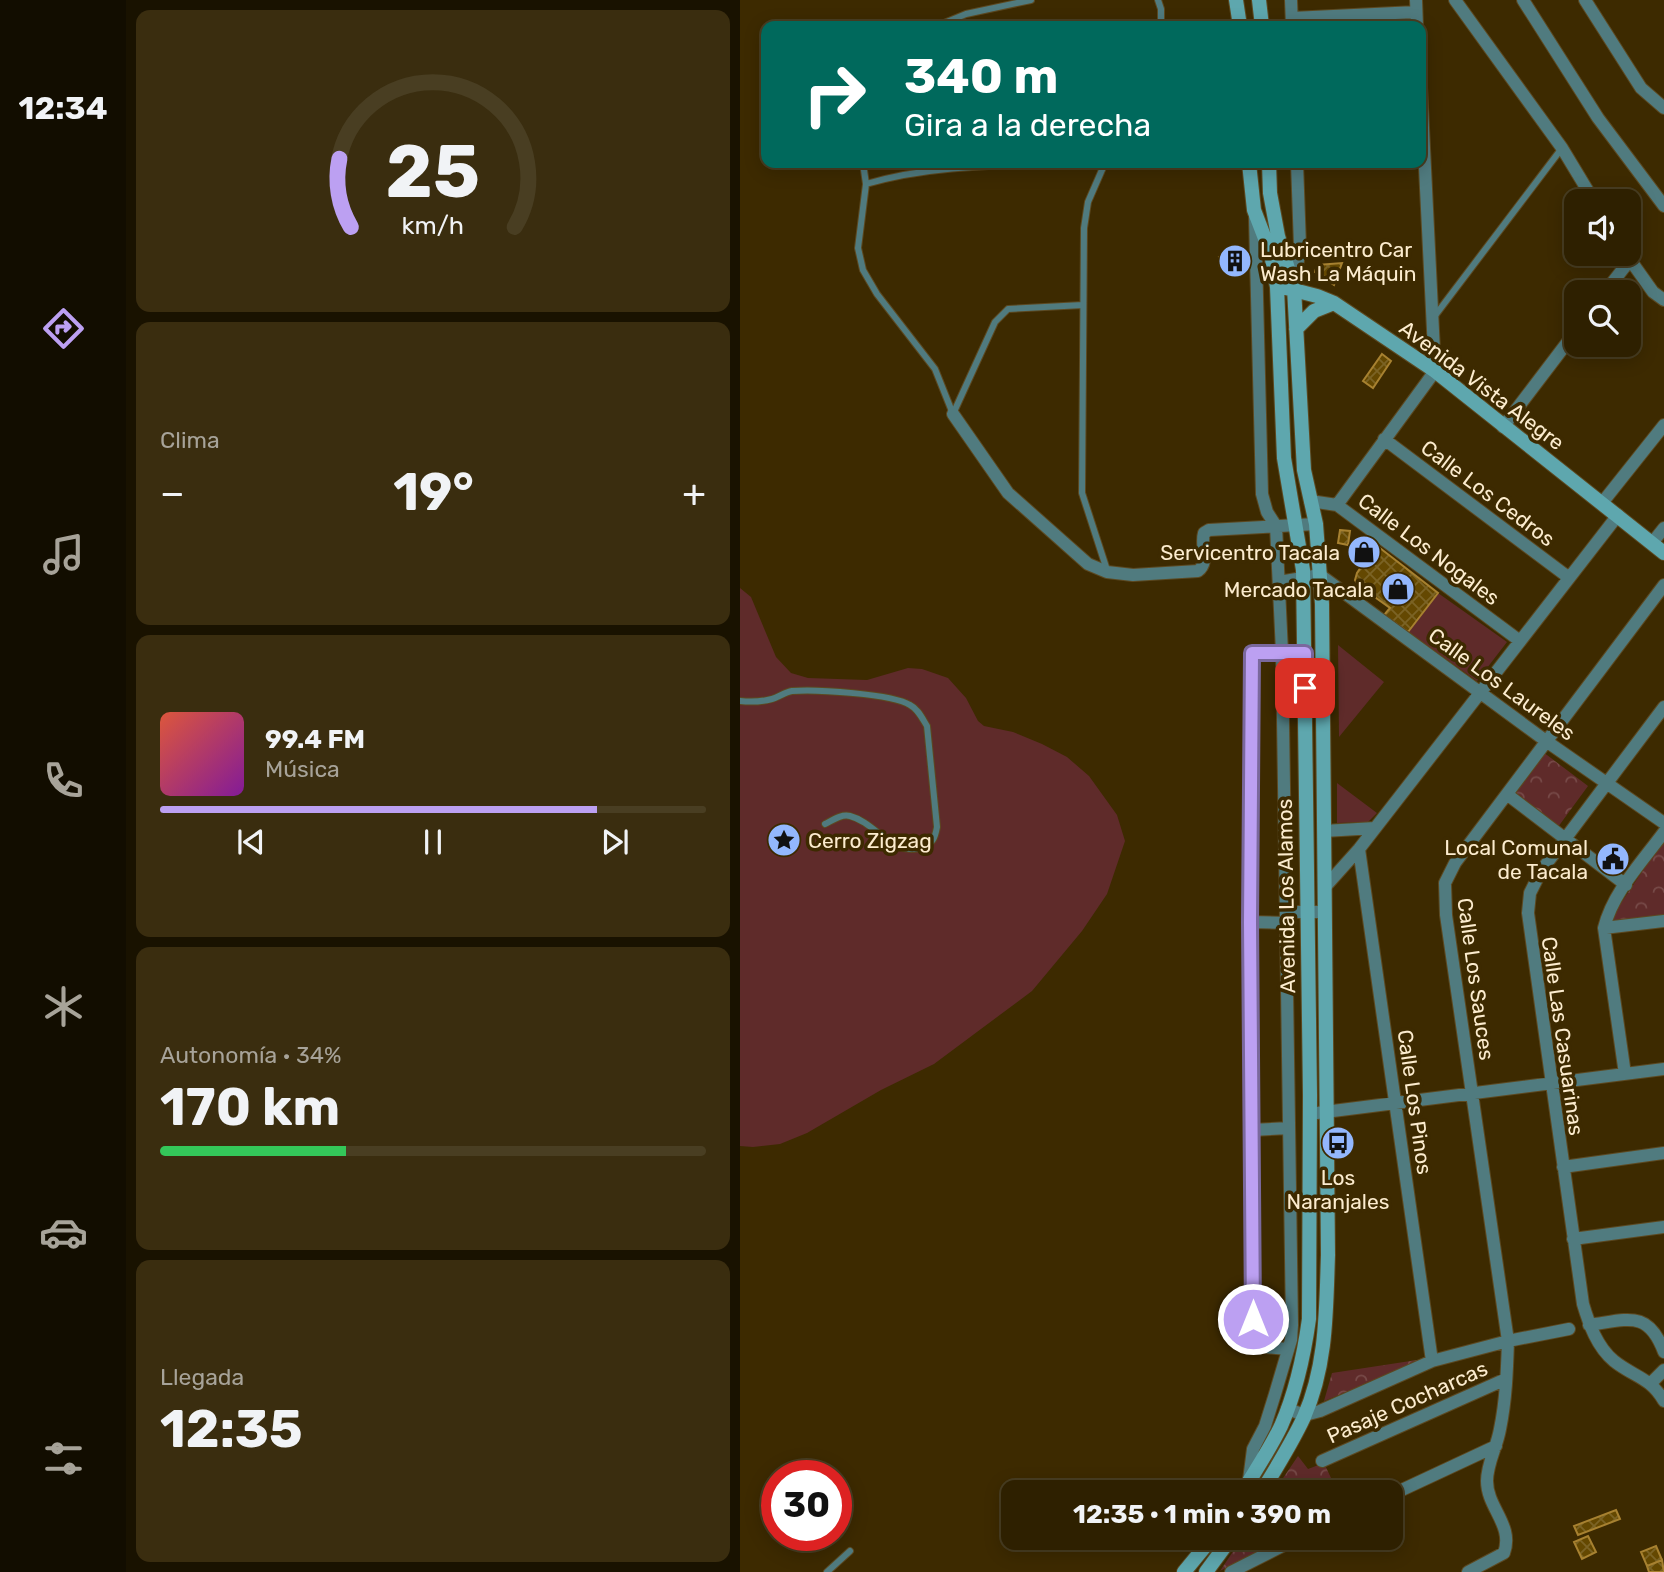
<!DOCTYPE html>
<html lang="es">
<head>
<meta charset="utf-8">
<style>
  body { margin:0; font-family:Rubik,sans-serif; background:#3a2d0f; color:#f1f3f6; height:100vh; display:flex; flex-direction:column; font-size:26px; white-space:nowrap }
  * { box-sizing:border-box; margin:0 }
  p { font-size:23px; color:#a7a399 }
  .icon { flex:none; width:38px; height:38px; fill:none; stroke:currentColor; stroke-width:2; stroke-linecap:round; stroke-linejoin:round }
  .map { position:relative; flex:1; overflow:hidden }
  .details { display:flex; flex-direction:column; gap:10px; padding:10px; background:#191200; width:614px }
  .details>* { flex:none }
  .top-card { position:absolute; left:21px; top:21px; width:665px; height:147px; border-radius:14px; box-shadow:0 4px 18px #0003,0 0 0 2px #493e22; background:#00695c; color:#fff; overflow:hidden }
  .fabs { position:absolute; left:824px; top:189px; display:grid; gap:14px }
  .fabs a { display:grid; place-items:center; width:77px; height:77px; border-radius:14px; background:#2e2000; box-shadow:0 4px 18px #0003,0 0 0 2px #493e22; font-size:35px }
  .speed { position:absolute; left:21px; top:1460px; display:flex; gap:14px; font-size:35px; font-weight:700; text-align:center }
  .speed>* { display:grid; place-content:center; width:91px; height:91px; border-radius:50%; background:#2e2000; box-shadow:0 4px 18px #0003,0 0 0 2px #493e22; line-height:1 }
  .speed .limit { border:10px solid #d22; background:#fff; color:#111 }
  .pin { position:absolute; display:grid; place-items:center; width:60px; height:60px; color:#fff; margin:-30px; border-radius:14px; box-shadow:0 4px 10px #0006 }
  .me { position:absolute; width:77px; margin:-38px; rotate:0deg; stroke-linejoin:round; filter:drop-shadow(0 0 5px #0008) }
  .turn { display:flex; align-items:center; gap:24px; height:147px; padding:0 28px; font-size:32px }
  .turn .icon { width:91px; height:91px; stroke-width:2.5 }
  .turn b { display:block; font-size:49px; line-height:60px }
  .big { font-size:52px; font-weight:700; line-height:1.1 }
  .details .tile { flex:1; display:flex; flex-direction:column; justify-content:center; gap:10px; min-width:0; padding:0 24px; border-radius:14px; background:#3a2d0f }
  .details .dial { align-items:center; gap:0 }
  .dial svg { height:182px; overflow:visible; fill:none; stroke:#493e22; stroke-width:7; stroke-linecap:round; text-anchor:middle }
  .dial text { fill:#f1f3f6; stroke:none }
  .song { display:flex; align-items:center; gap:21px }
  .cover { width:84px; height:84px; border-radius:10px; background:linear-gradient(135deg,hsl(10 70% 55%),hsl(290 70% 35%)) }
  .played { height:7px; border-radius:4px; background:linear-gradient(90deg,#bca0f2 80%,#493e22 80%) }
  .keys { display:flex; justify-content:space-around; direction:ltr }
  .heat { display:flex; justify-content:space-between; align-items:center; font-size:38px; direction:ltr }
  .charge { height:10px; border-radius:5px; background:linear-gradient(90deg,#34c759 34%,#493e22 0) }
  .trip { position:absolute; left:261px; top:1480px; width:402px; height:70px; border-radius:14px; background:#2e2000; box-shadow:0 4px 18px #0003,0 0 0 2px #493e22; font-weight:700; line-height:70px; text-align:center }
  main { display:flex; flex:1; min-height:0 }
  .dock { display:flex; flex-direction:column; width:126px; justify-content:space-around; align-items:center; background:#120d00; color:#a7a399 }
  .dock .icon { width:49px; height:49px }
  .dock .active { color:#bca0f2 }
  .dock b { font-size:32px; color:#f1f3f6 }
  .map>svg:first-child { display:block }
  .grass { fill:#5f2b2a }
  .park { fill:url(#park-crowns) }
  .building { fill:url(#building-cross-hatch); stroke:#a78130; stroke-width:2 }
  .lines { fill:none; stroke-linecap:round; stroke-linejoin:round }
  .lane-casing { stroke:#5c4921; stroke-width:8 }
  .street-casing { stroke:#5c4921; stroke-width:14 }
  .secondary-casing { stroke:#5c4921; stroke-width:16 }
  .lane { stroke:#507b7f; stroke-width:6 }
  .street { stroke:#507b7f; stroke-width:12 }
  .secondary { stroke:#5ea7ae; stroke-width:14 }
  .route-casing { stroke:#7a689d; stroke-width:18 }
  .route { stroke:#bca0f2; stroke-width:12 }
  .labels { text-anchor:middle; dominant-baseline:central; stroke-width:7; stroke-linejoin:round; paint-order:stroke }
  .poi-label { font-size:21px; fill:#fcecce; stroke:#3d2a00; text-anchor:end }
  .street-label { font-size:21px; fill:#fcecce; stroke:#3d2a00 }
</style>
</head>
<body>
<main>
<nav class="dock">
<b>12:34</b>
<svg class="icon active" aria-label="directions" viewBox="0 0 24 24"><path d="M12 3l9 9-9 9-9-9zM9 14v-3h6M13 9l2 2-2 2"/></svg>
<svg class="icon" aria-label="music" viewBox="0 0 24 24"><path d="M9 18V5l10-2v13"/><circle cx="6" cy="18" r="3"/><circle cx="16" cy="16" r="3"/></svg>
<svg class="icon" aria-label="phone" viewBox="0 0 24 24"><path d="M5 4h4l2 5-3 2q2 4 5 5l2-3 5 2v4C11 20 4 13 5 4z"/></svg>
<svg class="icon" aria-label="climate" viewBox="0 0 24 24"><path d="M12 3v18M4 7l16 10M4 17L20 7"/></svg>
<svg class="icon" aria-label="car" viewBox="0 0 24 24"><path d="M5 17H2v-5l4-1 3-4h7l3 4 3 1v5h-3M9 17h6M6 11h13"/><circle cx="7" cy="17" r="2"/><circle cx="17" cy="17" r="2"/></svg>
<svg class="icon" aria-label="filters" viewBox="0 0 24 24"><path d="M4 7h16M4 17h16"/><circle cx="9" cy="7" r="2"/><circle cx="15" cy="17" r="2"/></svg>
</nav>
<section class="details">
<div class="tile dial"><svg viewBox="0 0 100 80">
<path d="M14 69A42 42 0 1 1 86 69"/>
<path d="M14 69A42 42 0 0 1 9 39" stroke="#bca0f2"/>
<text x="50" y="56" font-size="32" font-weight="700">25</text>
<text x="50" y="72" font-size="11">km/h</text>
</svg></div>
<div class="tile"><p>Clima</p>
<div class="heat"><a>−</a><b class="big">19°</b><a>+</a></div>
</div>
<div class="tile">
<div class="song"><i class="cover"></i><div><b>99.4 FM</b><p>Música</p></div></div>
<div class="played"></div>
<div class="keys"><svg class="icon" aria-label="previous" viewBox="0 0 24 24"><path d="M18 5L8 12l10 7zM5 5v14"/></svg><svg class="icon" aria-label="pause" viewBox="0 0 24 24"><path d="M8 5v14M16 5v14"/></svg><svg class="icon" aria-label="next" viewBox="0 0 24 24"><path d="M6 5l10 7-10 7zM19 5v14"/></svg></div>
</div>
<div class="tile"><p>Autonomía · 34%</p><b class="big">170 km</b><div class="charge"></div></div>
<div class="tile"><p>Llegada</p><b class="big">12:35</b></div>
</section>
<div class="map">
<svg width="924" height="1572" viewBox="0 0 924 1572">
  <defs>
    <pattern id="park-crowns" width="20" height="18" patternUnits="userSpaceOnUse" patternTransform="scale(1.75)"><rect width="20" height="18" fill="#5f2b2a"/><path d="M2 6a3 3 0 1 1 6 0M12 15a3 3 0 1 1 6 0" fill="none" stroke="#774a48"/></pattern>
    <pattern id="building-cross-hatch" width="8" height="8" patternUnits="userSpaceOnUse" patternTransform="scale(1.75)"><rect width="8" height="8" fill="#644801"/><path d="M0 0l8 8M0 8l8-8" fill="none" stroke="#7b6325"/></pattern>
  </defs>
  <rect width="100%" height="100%" fill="#3d2a00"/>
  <!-- grass -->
  <path class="grass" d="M0 588 11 597 36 657 51 673 68 678 127 680 168 668 182 669 208 678 226 698 238 721 244 726 273 732 302 744 327 757 349 776 377 815 385 841 367 894 342 931 292 991 194 1064 141 1090 67 1133 40 1144 13 1147 0 1146Z
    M698 593 767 642 737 681 668 632Z
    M598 645 644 682 599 737Z
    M597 783 637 813 628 822 597 823Z"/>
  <!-- park -->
  <path class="park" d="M803 752 848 786 818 827 773 793Z
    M924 839V918L872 924 873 915Z
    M677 1360 678 1363 675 1365 584 1401 592 1373Z
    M558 1456 568 1469 584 1463 598 1493H533Z
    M502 1538H544L480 1571Z"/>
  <!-- building -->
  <path class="building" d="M510 256V266L480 267 479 257Z
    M602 263 594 285 575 272 577 265Z
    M642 354 651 361 633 388 623 381Z
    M600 530 610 531 608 545 598 543Z
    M626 540 635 547 623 565 613 558Z
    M636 545 698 593 668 632 644 615 650 608 618 585 615 580 617 573Z
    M876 1510 880 1519 838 1535 834 1526Z
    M848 1536 856 1552 842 1559 834 1542Z
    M916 1546 922 1560 907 1566 901 1552Z
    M922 1560 924 1572H909L907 1566Z"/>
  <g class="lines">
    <defs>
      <path id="lane" d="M418 0 421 9V26
        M197 26 226 14 291 0
        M123 163 126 184
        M365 163 348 202 344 228 342 493 367 570
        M694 317 822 148
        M213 414 195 369 137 294 123 270 118 248 126 184C196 163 272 166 344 163
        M213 414 255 322 268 309 343 305
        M0 701C11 702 21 702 32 699 39 697 45 692 52 691 75 689 153 694 170 705 178 709 182 718 187 726L197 827C195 838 193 843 183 847 152 858 137 823 110 816 101 814 93 820 85 824
        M87 1572 110 1551"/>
      <path id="street" d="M551 0 552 26
        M676 0 677 26
        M715 0 822 148 854 201
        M783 0 858 118 924 206
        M845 0 901 88 924 108
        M552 18 676 12
        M886 254 913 292 924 300
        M554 288 560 246 557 163
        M865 292 890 260
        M213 414 268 493 348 564 367 572 393 575 458 571C470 562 460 546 464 533L469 530 576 524
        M763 427 836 331
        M644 439 828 577
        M570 501 597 505 780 641
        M862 503 924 425
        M597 505 695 371 681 87
        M912 543 924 528
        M539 582 580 575 806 741 924 823
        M924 707 801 871 790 893 788 913 843 1304C849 1324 857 1347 874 1361 894 1377 910 1377 924 1401
        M768 795 886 885
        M584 831 635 828
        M619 849 692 1361
        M584 888 619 849 878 515
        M546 912H585
        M510 922 546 923
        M864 928 924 921
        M885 1074 864 928C873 892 902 862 924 832
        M577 1113 924 1069
        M512 1130 549 1128
        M823 1167 924 1153
        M833 1239 924 1227
        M849 1325C887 1320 908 1309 924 1352
        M548 1349 513 1346 510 922 512 653H565
        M911 1383 924 1370
        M547 1409 565 1415 580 1411 692 1361 768 1341 829 1329
        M582 1461 766 1379
        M509 1480 513 1449 525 1426 535 1394 551 1340 552 1325 542 652 536 526 527 512 522 494 515 217
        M651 1495 756 1446
        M491 1572 558 1538
        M728 1572 764 1553C774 1525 747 1508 747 1481 747 1463 757 1447 760 1429 766 1400 767 1371 768 1341L706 915 705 883 715 863 924 585"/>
      <path id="secondary" d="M496 0 500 26
        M519 0 522 26
        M546 288 577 296 594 303 695 371 924 553
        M556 329 574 311 594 303
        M502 1493C515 1471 530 1449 541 1426 556 1392 564 1355 569 1319L570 1095 563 570 544 458 537 287 531 254 514 210 509 163
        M521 1493C536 1468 552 1443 564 1417 587 1365 586 1310 588 1255L582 604 576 524 564 470 554 288 538 236 530 193 529 163
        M444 1572 472 1538
        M466 1572 491 1538"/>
    </defs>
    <!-- lane casing -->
    <use href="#lane" class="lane-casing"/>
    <!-- street casing -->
    <use href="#street" class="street-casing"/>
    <!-- secondary casing -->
    <use href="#secondary" class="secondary-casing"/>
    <!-- lane -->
    <use href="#lane" class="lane"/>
    <!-- street -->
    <use href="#street" class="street"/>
    <!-- secondary -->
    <use href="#secondary" class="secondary"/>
  </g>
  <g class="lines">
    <defs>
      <path id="route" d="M513 1319 510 922 512 653H565V688"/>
    </defs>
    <!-- route casing -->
    <use href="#route" class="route-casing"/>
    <!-- route -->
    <use href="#route" class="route"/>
  </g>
  <!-- icons -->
  <defs>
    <symbol id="building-disc" viewBox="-11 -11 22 22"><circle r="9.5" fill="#93b7fd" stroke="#3d2a00"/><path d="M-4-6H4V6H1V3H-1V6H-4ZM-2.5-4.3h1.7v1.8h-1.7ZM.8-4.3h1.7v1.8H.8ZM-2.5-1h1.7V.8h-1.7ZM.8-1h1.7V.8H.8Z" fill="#111"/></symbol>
    <symbol id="shop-disc" viewBox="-11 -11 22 22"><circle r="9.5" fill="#93b7fd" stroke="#3d2a00"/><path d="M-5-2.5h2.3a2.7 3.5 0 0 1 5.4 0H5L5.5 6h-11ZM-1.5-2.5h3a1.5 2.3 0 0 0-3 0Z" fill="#111"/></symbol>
    <symbol id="sight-disc" viewBox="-11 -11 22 22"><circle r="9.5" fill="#93b7fd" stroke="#3d2a00"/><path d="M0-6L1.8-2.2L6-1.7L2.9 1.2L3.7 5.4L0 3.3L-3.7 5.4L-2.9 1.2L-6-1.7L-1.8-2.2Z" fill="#111"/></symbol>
    <symbol id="civic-disc" viewBox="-11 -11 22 22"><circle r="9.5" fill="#93b7fd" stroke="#3d2a00"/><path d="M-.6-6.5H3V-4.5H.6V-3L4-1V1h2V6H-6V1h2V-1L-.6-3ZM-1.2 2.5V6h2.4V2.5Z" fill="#111"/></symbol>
    <symbol id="bus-disc" viewBox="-11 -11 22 22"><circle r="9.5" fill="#93b7fd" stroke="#3d2a00"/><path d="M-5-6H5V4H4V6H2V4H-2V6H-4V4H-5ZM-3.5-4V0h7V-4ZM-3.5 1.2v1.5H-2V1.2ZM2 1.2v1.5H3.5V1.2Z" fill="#111"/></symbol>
  </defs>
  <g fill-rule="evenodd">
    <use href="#building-disc" x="476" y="242" width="38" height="38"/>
    <use href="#shop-disc" x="605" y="533" width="38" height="38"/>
    <use href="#shop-disc" x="639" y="570" width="38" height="38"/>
    <use href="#sight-disc" x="25" y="821" width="38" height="38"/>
    <use href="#civic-disc" x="854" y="840" width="38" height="38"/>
    <use href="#bus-disc" x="579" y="1124" width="38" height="38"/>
  </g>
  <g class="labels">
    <!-- poi labels -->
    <g class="poi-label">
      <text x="520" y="249" text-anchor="start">Lubricentro Car<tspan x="520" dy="24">Wash La Máquin</tspan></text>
      <text x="600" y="552">Servicentro Tacala</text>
      <text x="634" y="589">Mercado Tacala</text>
      <text x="68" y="840" text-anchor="start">Cerro Zigzag</text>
      <text x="848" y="847">Local Comunal<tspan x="848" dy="24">de Tacala</tspan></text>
      <text x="598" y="1177" text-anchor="middle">Los<tspan x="598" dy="24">Naranjales</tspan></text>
    </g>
    <!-- street labels -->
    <g class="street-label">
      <text transform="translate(742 385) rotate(37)">Avenida Vista Alegre</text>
      <text transform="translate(748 493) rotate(37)">Calle Los Cedros</text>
      <text transform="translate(689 549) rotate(37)">Calle Los Nogales</text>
      <text transform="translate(762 684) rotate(36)">Calle Los Laureles</text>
      <text transform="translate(546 896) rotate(-91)">Avenida Los Alamos</text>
      <text transform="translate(736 979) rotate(82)">Calle Los Sauces</text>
      <text transform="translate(823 1036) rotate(82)">Calle Las Casuarinas</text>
      <text transform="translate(675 1102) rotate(82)">Calle Los Pinos</text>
      <text transform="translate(667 1402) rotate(-24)">Pasaje Cocharcas</text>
    </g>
  </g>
</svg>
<div class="fabs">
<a><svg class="icon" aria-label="sound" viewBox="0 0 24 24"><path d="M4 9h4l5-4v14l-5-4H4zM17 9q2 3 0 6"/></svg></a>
<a><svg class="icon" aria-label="search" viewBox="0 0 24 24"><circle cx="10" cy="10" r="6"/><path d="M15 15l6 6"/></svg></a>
</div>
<div class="speed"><div class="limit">30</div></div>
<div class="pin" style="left:565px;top:688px;background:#d93025"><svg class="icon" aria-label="arrive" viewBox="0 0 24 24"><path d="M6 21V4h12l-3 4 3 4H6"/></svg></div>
<svg class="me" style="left:513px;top:1319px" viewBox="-20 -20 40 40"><circle r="17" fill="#bca0f2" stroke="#fff" stroke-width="3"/><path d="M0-11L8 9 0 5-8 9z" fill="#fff"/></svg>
<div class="trip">12:35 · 1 min · 390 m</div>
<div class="top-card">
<div class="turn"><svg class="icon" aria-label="right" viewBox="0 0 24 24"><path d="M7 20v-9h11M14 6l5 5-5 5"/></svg><div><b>340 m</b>Gira a la derecha</div></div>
</div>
</div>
</main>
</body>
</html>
